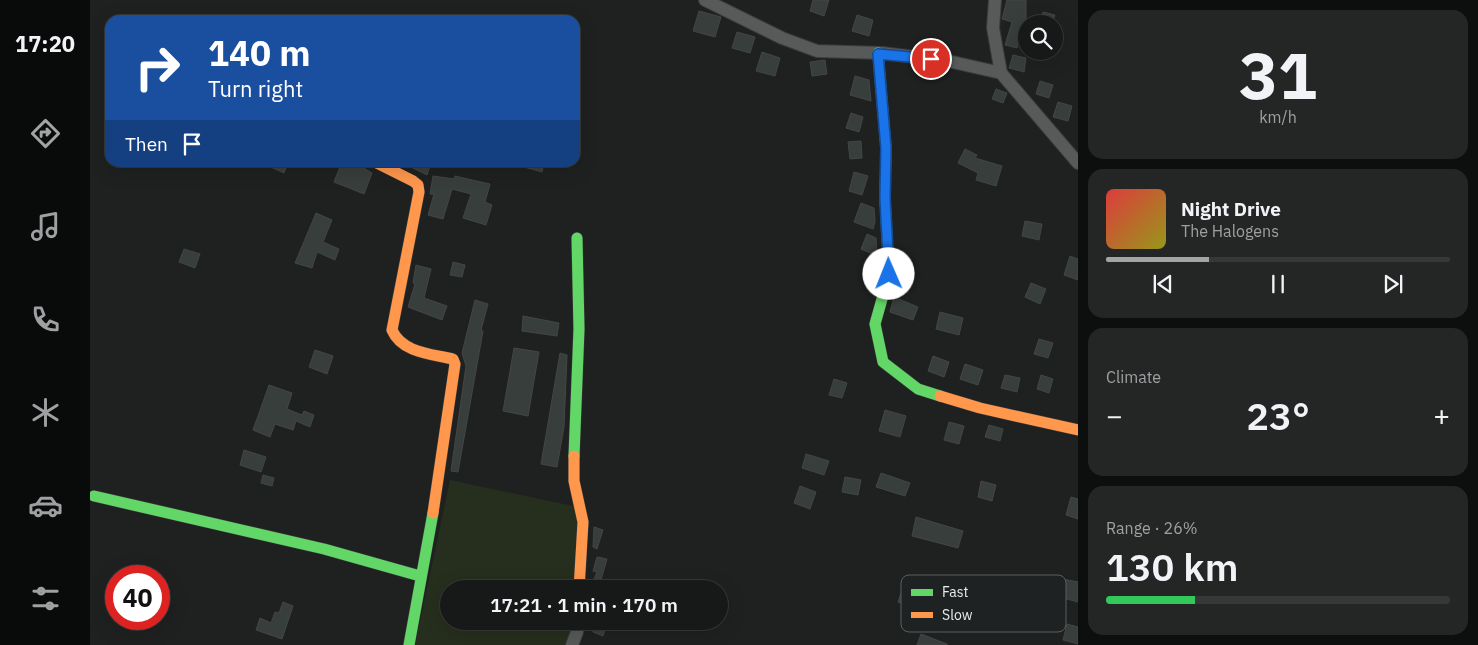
<!DOCTYPE html>
<html lang="en">
<head>
<meta charset="utf-8">
<style>
  body { margin:0; font-family:"IBM Plex Sans",sans-serif; background:#242626; color:#f1f3f6; height:100vh; display:flex; flex-direction:column; font-size:19px; white-space:nowrap }
  * { box-sizing:border-box; margin:0 }
  p { font-size:16px; color:#9ea0a2 }
  .icon { flex:none; width:28px; height:28px; fill:none; stroke:currentColor; stroke-width:2; stroke-linecap:round; stroke-linejoin:round }
  .map { position:relative; flex:1; overflow:hidden }
  .drawer { display:flex; flex-direction:column; gap:10px; padding:10px; background:#0d0e0e; width:400px }
  .drawer>* { flex:none }
  .top-card { position:absolute; left:15px; top:15px; width:475px; height:152px; border-radius:15px; box-shadow:0 5px 20px #0002,0 0 0 1px #363838; background:#1a4fa0; color:#fff; overflow:hidden }
  .controls { position:absolute; left:928px; top:15px; display:grid; gap:10px }
  .controls a { display:grid; place-items:center; width:45px; height:45px; border-radius:50%; background:#171919; box-shadow:0 5px 20px #0002,0 0 0 1px #363838; font-size:25px }
  .speed { position:absolute; left:15px; top:565px; display:flex; gap:10px; font-size:25px; font-weight:700; text-align:center }
  .speed>* { display:grid; place-content:center; width:65px; height:65px; border-radius:50%; background:#171919; box-shadow:0 5px 20px #0002,0 0 0 1px #363838; line-height:1 }
  .speed .limit { border:8px solid #d22; background:#fff; color:#111 }
  .pin { position:absolute; display:grid; place-items:center; width:42px; height:42px; color:#fff; margin:-21px; border:2px solid #fff; border-radius:50%; box-shadow:0 1px 5px #0007 }
  .me { position:absolute; width:55px; margin:-28px; rotate:359deg; stroke-linejoin:round; filter:drop-shadow(0 0 4px #0008) }
  .turn { display:flex; align-items:center; gap:18px; height:105px; padding:0 20px; font-size:22px }
  .turn .icon { width:65px; height:65px; stroke-width:2.5 }
  .turn b { display:block; font-size:35px; line-height:42px }
  .then { display:flex; align-items:center; height:48px; padding:0 20px; background:#0003; gap:10px; font-size:19px }
  .big { font-size:38px; font-weight:600; line-height:1.1 }
  .drawer .widget { flex:1; display:flex; flex-direction:column; justify-content:center; gap:8px; min-width:0; padding:0 18px; border-radius:15px; background:#242626 }
  .drawer .dial { align-items:center; gap:0 }
  .dial b { font-size:65px; line-height:1 }
  .song { display:flex; align-items:center; gap:15px }
  .cover { width:60px; height:60px; border-radius:8px; background:linear-gradient(135deg,hsl(0 70% 55%),hsl(60 70% 35%)) }
  .played { height:5px; border-radius:2px; background:linear-gradient(90deg,#a2a5a4 30%,#363838 30%) }
  .keys { display:flex; justify-content:space-around; direction:ltr }
  .heat { display:flex; justify-content:space-between; align-items:center; font-size:28px; direction:ltr }
  .charge { height:8px; border-radius:4px; background:linear-gradient(90deg,#34c759 26%,#363838 0) }
  .trip { position:absolute; left:350px; top:580px; width:288px; height:50px; border-radius:25px; background:#171919; box-shadow:0 5px 20px #0002,0 0 0 1px #363838; font-weight:600; line-height:50px; text-align:center }
  main { display:flex; flex:1; min-height:0 }
  .tabs { display:flex; flex-direction:column; width:90px; justify-content:space-around; align-items:center; background:#090a0a; color:#9ea0a2 }
  .tabs .icon { width:35px; height:35px }
  .tabs .selected { color:#a2a5a4 }
  .tabs b { font-size:22px; color:#f1f3f6 }
  .map>svg:first-child { display:block }
  .green { fill:#262e1d }
  .building { fill:#383e3c; stroke:#444645 }
  .lines { fill:none; stroke-linecap:round; stroke-linejoin:round }
  .street-casing { stroke:#3a3b3b; stroke-width:14 }
  .fast-casing { stroke:#3a3b3b; stroke-width:12 }
  .slow-casing { stroke:#3a3b3b; stroke-width:12 }
  .street { stroke:#585959; stroke-width:12 }
  .fast { stroke:#63d668; stroke-width:11 }
  .slow { stroke:#ff974d; stroke-width:11 }
  .route-casing { stroke:#114b97; stroke-width:12 }
  .route { stroke:#1a73e8; stroke-width:9 }
  .key { fill:#1e2222; stroke:#5b5f5e; stroke-width:1 }
  .key-label { font-size:14px; fill:#e9eceb }
</style>
</head>
<body>
<main>
<nav class="tabs">
<b>17:20</b>
<svg class="icon selected" aria-label="directions" viewBox="0 0 24 24"><path d="M12 3l9 9-9 9-9-9zM9 14v-3h6M13 9l2 2-2 2"/></svg>
<svg class="icon" aria-label="music" viewBox="0 0 24 24"><path d="M9 18V5l10-2v13"/><circle cx="6" cy="18" r="3"/><circle cx="16" cy="16" r="3"/></svg>
<svg class="icon" aria-label="phone" viewBox="0 0 24 24"><path d="M5 4h4l2 5-3 2q2 4 5 5l2-3 5 2v4C11 20 4 13 5 4z"/></svg>
<svg class="icon" aria-label="climate" viewBox="0 0 24 24"><path d="M12 3v18M4 7l16 10M4 17L20 7"/></svg>
<svg class="icon" aria-label="car" viewBox="0 0 24 24"><path d="M5 17H2v-5l4-1 3-4h7l3 4 3 1v5h-3M9 17h6M6 11h13"/><circle cx="7" cy="17" r="2"/><circle cx="17" cy="17" r="2"/></svg>
<svg class="icon" aria-label="filters" viewBox="0 0 24 24"><path d="M4 7h16M4 17h16"/><circle cx="9" cy="7" r="2"/><circle cx="15" cy="17" r="2"/></svg>
</nav>
<div class="map">
<svg width="988" height="645" viewBox="0 0 988 645">
  <rect width="100%" height="100%" fill="#1f2121"/>
  <!-- green -->
  <path class="green" d="M360 480 488 507 483 589H359V621H481L479 645H325Z"/>
  <!-- building -->
  <path class="building" d="M723 0H739L734 16 720 11Z
    M917 0H936V41L929 39 927 48 915 45 922 22 912 19Z
    M609 11 631 17 625 37 603 31Z
    M953 12 965 15 962 24H949Z
    M767 15 783 20 779 36 762 31Z
    M647 32 665 37 660 53 642 48Z
    M672 52 690 58 685 76 666 71Z
    M923 55 936 58 934 72 919 68Z
    M735 60 737 74 722 76 720 62Z
    M765 76 779 80 781 101 760 95Z
    M950 81 963 85 959 98 946 94Z
    M906 89 917 93 913 103 902 99Z
    M968 102 982 106 978 121 963 117Z
    M761 113 773 117 769 132 756 128Z
    M771 141 772 158 760 159 758 142Z
    M875 149 887 155 885 158 912 166 906 186 886 180 888 173 868 163Z
    M170 162H198L194 173Z
    M252 162H268L267 164 282 173 274 194 244 182Z
    M311 162H341L337 175Z
    M428 162H454L452 172 427 165Z
    M764 172 778 176 772 195 759 191Z
    M343 176 364 179 365 176 400 184 395 202 402 205 396 225 373 218 381 194 362 189 353 219 338 215 344 194H340Z
    M771 203 784 208 785 222 783 229 764 222Z
    M226 213 242 220 233 242 249 249 245 260 227 252 222 268 205 263Z
    M935 221 952 224 949 240 932 236Z
    M777 234 786 238 787 256 771 249Z
    M94 249 110 254 105 268 89 262Z
    M980 256 988 259V280L974 275Z
    M363 262 375 265 372 277 360 275Z
    M326 265 341 269 334 298 357 306 352 320 318 307 325 284 323 283Z
    M941 283 956 289 950 304 935 297Z
    M804 297 828 307 823 320 800 312Z
    M385 300 398 304 391 330 393 331 368 472 361 471 376 366 372 353Z
    M850 312 873 318 869 335 846 329Z
    M433 316 469 323 467 336 432 331Z
    M949 339 963 343 958 358 944 354Z
    M424 348 449 352 438 416 413 411Z
    M225 350 243 356 237 374 219 367Z
    M470 353 477 355 474 427 467 467 451 464Z
    M843 356 859 362 854 377 838 371Z
    M875 364 893 370 888 385 870 379Z
    M915 375 930 378 927 392 911 388Z
    M951 375 963 379 959 393 947 389Z
    M744 379 757 383 752 398 739 395Z
    M179 385 202 393 197 409 212 415 214 411 224 415 220 427 206 421 203 430 185 424 180 437 163 430Z
    M795 410 816 416 810 437 789 431Z
    M859 422 874 426 869 444 854 440Z
    M899 425 913 429 910 441 895 437Z
    M154 450 176 457 171 472 150 465Z
    M716 454 739 461 734 475 712 468Z
    M791 473 820 483 815 496 786 487Z
    M173 475 184 478 182 486 171 483Z
    M755 477 771 480 768 495 752 492Z
    M891 481 906 485 902 501 888 497Z
    M710 486 726 492 720 509 704 503Z
    M981 497 988 499V519L976 515Z
    M826 517 873 531 868 548 822 536Z
    M504 527 513 530 507 549 503 547Z
    M507 557 517 559 511 580 531 589H500L507 572 503 571Z
    M973 579 988 582V602L969 597Z
    M814 584 827 589 821 606 808 602Z
    M193 602 203 606 192 639 166 630 170 618 181 623 185 612 189 613Z
    M506 622 516 626 513 636 503 632Z
    M977 624 988 627V644L973 640Z
    M831 634 857 644V645H827Z"/>
  <g class="lines">
    <defs>
      <path id="street" d="M615 0 692 38 727 51 792 53 858 61 911 73
        M905 0 903 28 911 73 988 163
        M482 645 487 632V621"/>
      <path id="fast" d="M788 53 796 148 795 198 799 274 785 324 793 362 828 389 850 396
        M484 456 489 329 487 238
        M4 496 234 549 330 576
        M319 645 343 513"/>
      <path id="slow" d="M285 162 323 181 328 185 329 192 302 330C312 353 342 354 363 359L365 364 343 513
        M850 396 890 408 988 430
        M484 456V481L493 522 489 589"/>
    </defs>
    <!-- street casing -->
    <use href="#street" class="street-casing"/>
    <!-- fast casing -->
    <use href="#fast" class="fast-casing"/>
    <!-- slow casing -->
    <use href="#slow" class="slow-casing"/>
    <!-- street -->
    <use href="#street" class="street"/>
    <!-- fast -->
    <use href="#fast" class="fast"/>
    <!-- slow -->
    <use href="#slow" class="slow"/>
  </g>
  <g class="lines">
    <defs>
      <path id="route" d="M799 274 795 198 796 148 788 54 841 59"/>
    </defs>
    <!-- route casing -->
    <use href="#route" class="route-casing"/>
    <!-- route -->
    <use href="#route" class="route"/>
  </g>
  <!-- legend -->
  <rect x="811" y="575" width="165" height="57" rx="8" class="key"/>
  <rect x="821" y="589" width="22" height="7" fill="#63d668"/>
  <rect x="821" y="612" width="22" height="6" fill="#ff974d"/>
  <g class="key-label">
    <text x="852" y="597">Fast</text>
    <text x="852" y="620">Slow</text>
  </g>
</svg>
<div class="controls">
<a><svg class="icon" aria-label="search" viewBox="0 0 24 24"><circle cx="10" cy="10" r="6"/><path d="M15 15l6 6"/></svg></a>
</div>
<div class="speed"><div class="limit">40</div></div>
<div class="pin" style="left:841px;top:59px;background:#d93025"><svg class="icon" aria-label="arrive" viewBox="0 0 24 24"><path d="M6 21V4h12l-3 4 3 4H6"/></svg></div>
<svg class="me" style="left:799px;top:274px" viewBox="-20 -20 40 40"><circle r="19" fill="#fff"/><path d="M0-13L10 11 0 6-10 11z" fill="#1a73e8"/></svg>
<div class="trip">17:21 · 1 min · 170 m</div>
<div class="top-card">
<div class="turn"><svg class="icon" aria-label="right" viewBox="0 0 24 24"><path d="M7 20v-9h11M14 6l5 5-5 5"/></svg><div><b>140 m</b>Turn right</div></div>
<div class="then">Then<svg class="icon" aria-label="arrive" viewBox="0 0 24 24"><path d="M6 21V4h12l-3 4 3 4H6"/></svg></div>
</div>
</div>
<section class="drawer">
<div class="widget dial"><b>31</b><p>km/h</p></div>
<div class="widget">
<div class="song"><i class="cover"></i><div><b>Night Drive</b><p>The Halogens</p></div></div>
<div class="played"></div>
<div class="keys"><svg class="icon" aria-label="previous" viewBox="0 0 24 24"><path d="M18 5L8 12l10 7zM5 5v14"/></svg><svg class="icon" aria-label="pause" viewBox="0 0 24 24"><path d="M8 5v14M16 5v14"/></svg><svg class="icon" aria-label="next" viewBox="0 0 24 24"><path d="M6 5l10 7-10 7zM19 5v14"/></svg></div>
</div>
<div class="widget"><p>Climate</p>
<div class="heat"><a>−</a><b class="big">23°</b><a>+</a></div>
</div>
<div class="widget"><p>Range · 26%</p><b class="big">130 km</b><div class="charge"></div></div>
</section>
</main>
</body>
</html>
